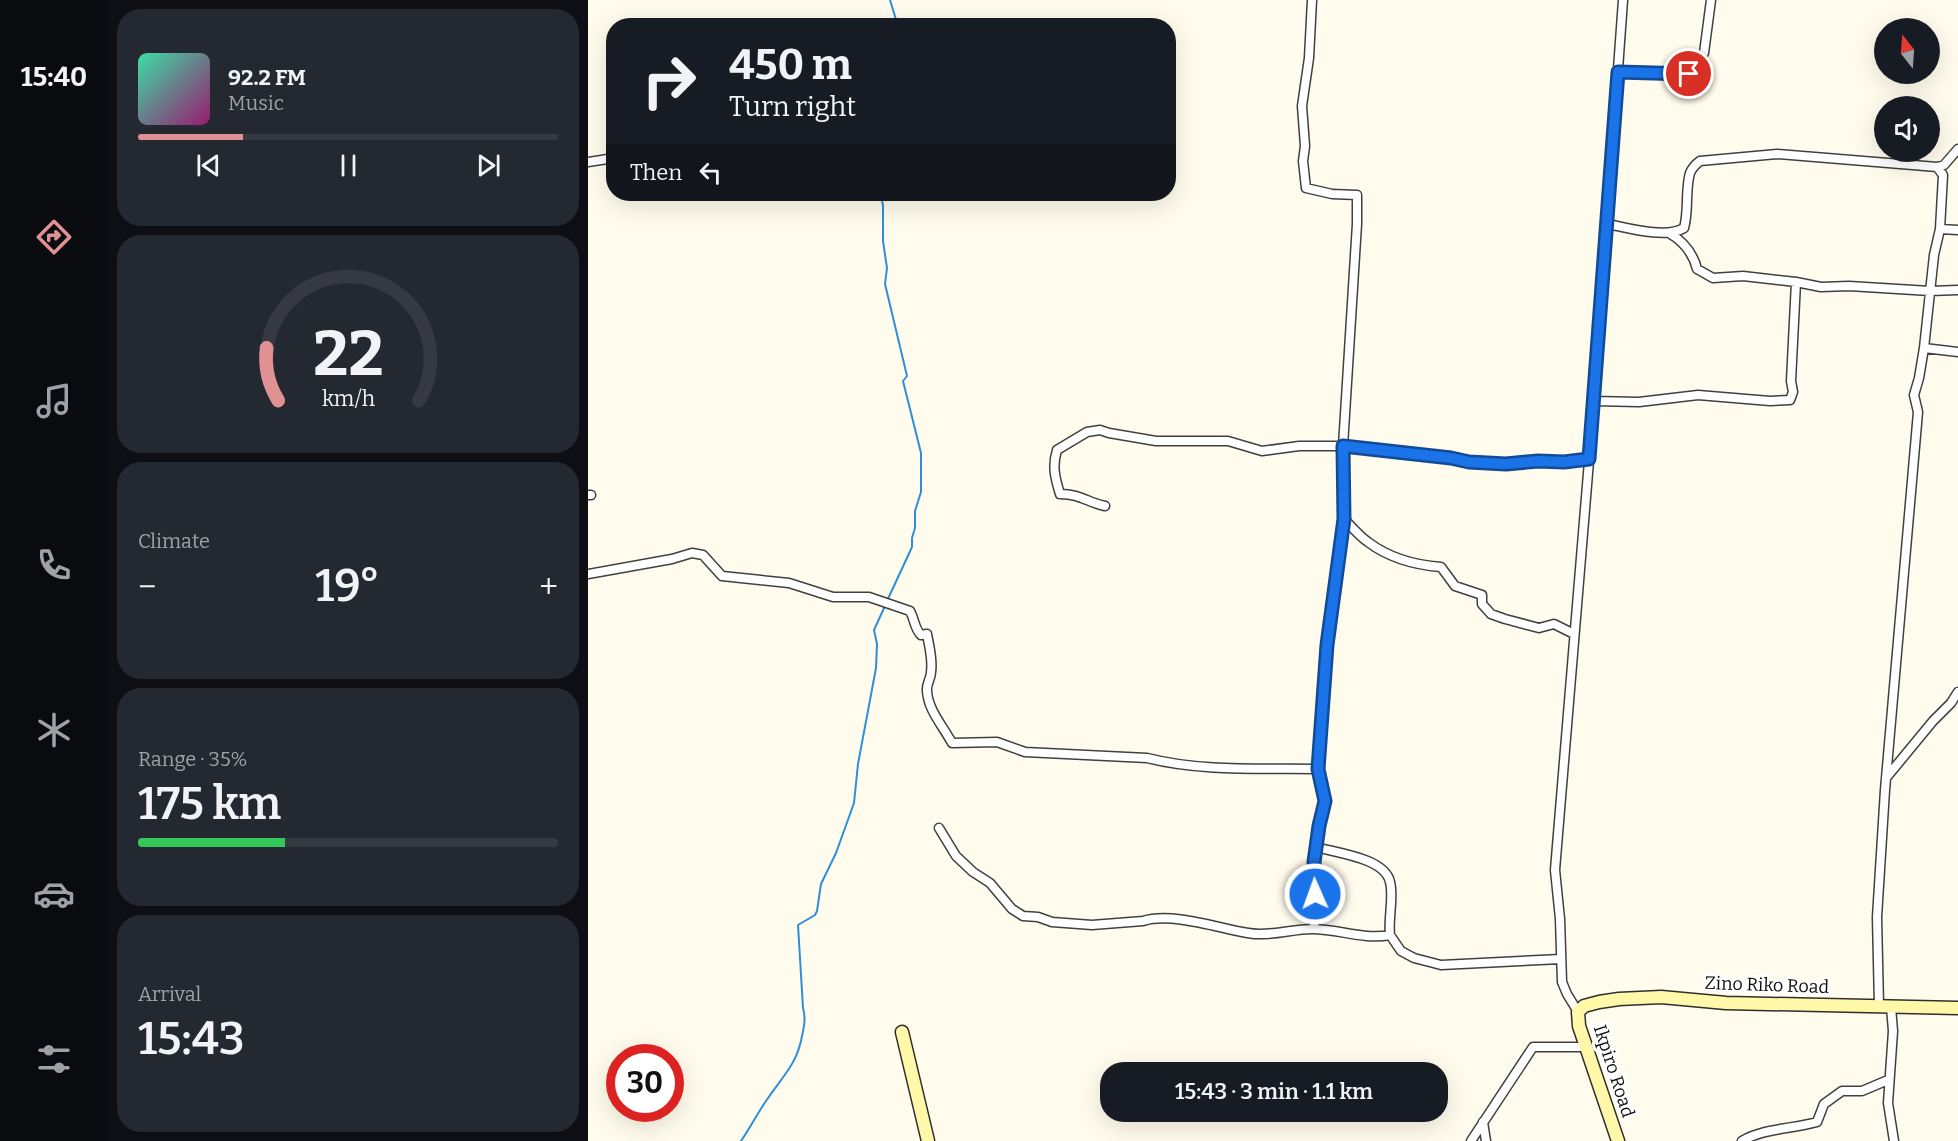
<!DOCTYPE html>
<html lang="en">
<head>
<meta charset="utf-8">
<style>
  body { margin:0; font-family:Bitter,serif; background:#242831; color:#f1f3f6; height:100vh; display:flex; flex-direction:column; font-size:22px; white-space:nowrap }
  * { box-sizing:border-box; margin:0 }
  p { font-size:20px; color:#9ea1a6 }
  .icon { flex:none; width:33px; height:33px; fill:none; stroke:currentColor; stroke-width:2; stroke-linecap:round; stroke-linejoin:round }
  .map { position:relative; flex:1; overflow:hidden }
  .side { display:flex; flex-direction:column; gap:9px; padding:9px; background:#0d0f14; width:480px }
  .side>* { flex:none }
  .hud { position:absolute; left:18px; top:18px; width:570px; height:183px; border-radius:24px; box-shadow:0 6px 24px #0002; background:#171b24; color:#f1f3f6; overflow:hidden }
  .needle { width:39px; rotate:343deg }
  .controls { position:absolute; left:1286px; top:18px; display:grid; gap:12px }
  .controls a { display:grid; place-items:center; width:66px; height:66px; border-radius:50%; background:#171b24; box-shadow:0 6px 24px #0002; font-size:30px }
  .speed { position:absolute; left:18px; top:1044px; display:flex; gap:12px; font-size:30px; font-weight:700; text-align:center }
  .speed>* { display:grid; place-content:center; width:78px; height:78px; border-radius:50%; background:#171b24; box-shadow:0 6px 24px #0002; line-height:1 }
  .speed .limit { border:9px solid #d22; background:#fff; color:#111 }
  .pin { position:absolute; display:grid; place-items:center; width:51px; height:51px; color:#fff; margin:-26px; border:3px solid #fff; border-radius:50%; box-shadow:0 2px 6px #0007 }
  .me { position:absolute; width:66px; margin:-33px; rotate:358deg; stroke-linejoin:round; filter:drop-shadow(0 0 4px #0008) }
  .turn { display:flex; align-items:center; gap:21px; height:126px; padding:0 24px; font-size:27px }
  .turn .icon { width:78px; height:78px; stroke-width:2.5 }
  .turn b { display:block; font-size:42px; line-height:51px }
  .then { display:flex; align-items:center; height:57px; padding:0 24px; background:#0003; gap:12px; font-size:22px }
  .big { font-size:45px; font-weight:600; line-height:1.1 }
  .side .widget { flex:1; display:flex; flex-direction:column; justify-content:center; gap:9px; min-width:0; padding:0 21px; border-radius:24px; background:#242831 }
  .side .dial { align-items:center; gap:0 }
  .dial svg { height:156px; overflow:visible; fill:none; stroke:#363941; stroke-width:7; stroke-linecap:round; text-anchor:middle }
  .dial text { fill:#f1f3f6; stroke:none }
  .song { display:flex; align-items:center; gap:18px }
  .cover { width:72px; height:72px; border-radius:9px; background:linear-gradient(135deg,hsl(160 70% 55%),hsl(320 70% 35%)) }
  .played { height:6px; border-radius:3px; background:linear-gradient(90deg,#df9194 25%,#363941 25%) }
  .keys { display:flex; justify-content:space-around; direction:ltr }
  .heat { display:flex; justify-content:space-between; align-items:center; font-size:33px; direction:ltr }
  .charge { height:9px; border-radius:4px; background:linear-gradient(90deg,#34c759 35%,#363941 0) }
  .trip { position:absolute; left:512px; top:1062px; width:348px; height:60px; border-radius:24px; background:#171b24; box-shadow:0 6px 24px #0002; font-weight:600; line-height:60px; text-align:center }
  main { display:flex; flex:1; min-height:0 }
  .tabs { display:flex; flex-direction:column; width:108px; justify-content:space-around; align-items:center; background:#090b0e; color:#9ea1a6 }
  .tabs .icon { width:42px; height:42px }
  .tabs .on { color:#df9194 }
  .tabs b { font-size:27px; color:#f1f3f6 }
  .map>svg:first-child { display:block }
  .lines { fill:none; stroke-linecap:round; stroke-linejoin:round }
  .stream { stroke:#2e8fd8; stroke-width:2 }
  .street-casing { stroke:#404040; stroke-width:11 }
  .secondary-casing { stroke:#2f2f2f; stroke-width:15 }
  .street { stroke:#fff; stroke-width:8 }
  .secondary { stroke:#fff8a8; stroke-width:12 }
  .route-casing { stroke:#114b97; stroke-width:15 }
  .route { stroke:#1a73e8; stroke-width:10 }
  .labels { text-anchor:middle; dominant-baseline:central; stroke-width:6; stroke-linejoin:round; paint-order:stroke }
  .street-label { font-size:18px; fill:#0d0d0d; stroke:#fff }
</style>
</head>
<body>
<main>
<nav class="tabs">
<b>15:40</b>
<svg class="icon on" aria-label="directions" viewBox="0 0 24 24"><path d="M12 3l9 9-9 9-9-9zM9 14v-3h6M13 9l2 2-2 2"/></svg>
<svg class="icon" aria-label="music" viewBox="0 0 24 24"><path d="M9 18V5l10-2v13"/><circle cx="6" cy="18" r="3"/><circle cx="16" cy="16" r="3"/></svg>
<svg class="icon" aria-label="phone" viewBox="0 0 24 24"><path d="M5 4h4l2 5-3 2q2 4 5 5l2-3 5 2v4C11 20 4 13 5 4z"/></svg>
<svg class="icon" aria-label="climate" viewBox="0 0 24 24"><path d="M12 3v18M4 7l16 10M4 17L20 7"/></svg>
<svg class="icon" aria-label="car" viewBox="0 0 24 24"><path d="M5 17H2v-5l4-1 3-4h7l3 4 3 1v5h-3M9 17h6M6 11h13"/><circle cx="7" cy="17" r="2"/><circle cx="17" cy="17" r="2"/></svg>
<svg class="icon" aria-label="filters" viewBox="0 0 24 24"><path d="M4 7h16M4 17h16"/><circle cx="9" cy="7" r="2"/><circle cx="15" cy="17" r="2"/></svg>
</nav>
<section class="side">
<div class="widget">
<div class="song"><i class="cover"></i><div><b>92.2 FM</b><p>Music</p></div></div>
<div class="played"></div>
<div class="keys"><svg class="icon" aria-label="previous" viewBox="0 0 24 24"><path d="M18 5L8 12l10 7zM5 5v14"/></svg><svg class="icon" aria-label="pause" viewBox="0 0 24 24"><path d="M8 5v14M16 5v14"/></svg><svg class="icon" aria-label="next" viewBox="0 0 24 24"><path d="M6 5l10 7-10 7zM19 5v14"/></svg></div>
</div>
<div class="widget dial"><svg viewBox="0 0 100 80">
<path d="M14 69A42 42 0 1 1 86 69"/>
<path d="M14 69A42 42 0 0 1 8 42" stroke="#df9194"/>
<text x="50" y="56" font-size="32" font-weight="700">22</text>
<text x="50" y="72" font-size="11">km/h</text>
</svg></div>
<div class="widget"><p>Climate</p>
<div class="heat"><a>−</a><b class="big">19°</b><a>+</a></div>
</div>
<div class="widget"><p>Range · 35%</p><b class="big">175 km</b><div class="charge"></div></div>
<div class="widget"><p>Arrival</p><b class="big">15:43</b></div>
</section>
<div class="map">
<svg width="1370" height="1141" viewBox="0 0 1370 1141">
  <rect width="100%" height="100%" fill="#fffced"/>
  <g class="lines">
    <!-- stream -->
    <path class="stream" d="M302 0 310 26
      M293 194 295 206V241L299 268 297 284 319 376 315 381 333 453V492L327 511V528L324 538V547L299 601
      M153 1141C162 1128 169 1114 178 1101 193 1078 209 1065 214 1036 216 1027 218 1018 215 1008L210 925 227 915 229 911 233 884 248 853 266 803 270 764 288 668 289 644 286 630 297 606"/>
    <defs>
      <path id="street" d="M724 0 721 58 714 106 717 146 715 161 718 188 744 194 769 195V224L755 446 756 519 739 645 730 769 737 801 731 826 726 862 728 881 726 929
        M1030 72 1101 73 1116 53 1123 0
        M0 162 26 158
        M1020 224C1040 228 1078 239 1096 228 1101 211 1097 190 1102 173 1104 168 1108 164 1112 161L1189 154 1349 167 1356 165 1370 149
        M1352 229 1370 230
        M1081 233C1095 241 1105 253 1109 269L1125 278 1155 276 1208 282 1233 287 1261 286 1342 291 1370 290
        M1336 348 1370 352
        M1006 401 1051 402 1110 395 1182 401 1202 400 1205 392 1203 381 1208 282
        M0 495H3
        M517 506C498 502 493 494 472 494 467 478 464 466 469 450L499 432 512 430 521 433 568 441H640L674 451 711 446H755L863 458 881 462 918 464 950 461 976 462 1001 459
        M756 519C763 526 771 536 780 542 801 558 827 565 853 567L867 586 894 595V604L903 614 917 619 951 628 966 624 986 634
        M0 574 84 559 104 553 115 555 134 576 201 583 245 597H281L322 611C327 620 326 628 333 635L339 634C341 646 345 659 343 672 343 679 338 684 339 691 340 710 355 726 364 743L409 742 437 752 559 758C614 772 674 768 730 769
        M1298 778 1345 721 1363 703 1370 692
        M351 828 368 856 385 872 402 883 424 909 435 916 450 917 464 922 504 925 555 921C584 912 630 928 660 933 680 937 704 929 724 929 751 929 775 940 802 935L813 951 826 958 853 965 973 959
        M728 847C749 853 797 858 802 882 806 897 800 919 802 935
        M1291 1006 1289 917 1297 790 1330 412 1326 395 1331 378 1336 348 1346 255 1352 229 1355 175 1349 167
        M1303 1007 1305 1031 1300 1103 1306 1141
        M990 1012 979 994 974 982 972 919 967 870 1006 401 1035 0
        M895 1122 898 1141
        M883 1141 945 1047H998
        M1154 1141C1176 1128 1205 1129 1229 1122L1236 1104 1254 1091H1274L1300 1080"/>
      <path id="secondary" d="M314 1032 340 1141
        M1030 1141 991 1026 990 1012 996 1006 1011 1002 1031 999 1073 997 1138 1003 1370 1008"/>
    </defs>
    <!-- street casing -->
    <use href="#street" class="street-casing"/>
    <!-- secondary casing -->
    <use href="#secondary" class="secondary-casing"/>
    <!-- street -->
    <use href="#street" class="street"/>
    <!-- secondary -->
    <use href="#secondary" class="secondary"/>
  </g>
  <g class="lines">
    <defs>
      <path id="route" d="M727 894 728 881 726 862 731 826 737 801 730 769 739 645 756 519 755 446 863 458 881 462 918 464 950 461 976 462 1001 459 1030 72 1101 74"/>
    </defs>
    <!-- route casing -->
    <use href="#route" class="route-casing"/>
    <!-- route -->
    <use href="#route" class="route"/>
  </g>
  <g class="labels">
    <!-- street labels -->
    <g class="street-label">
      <text transform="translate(1179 985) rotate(2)">Zino Riko Road</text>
      <text transform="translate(1026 1071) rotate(72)">Ikpiro Road</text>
    </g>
  </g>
</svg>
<div class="controls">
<a><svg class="needle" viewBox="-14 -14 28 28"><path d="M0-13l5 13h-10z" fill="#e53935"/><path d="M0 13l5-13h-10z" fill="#9ea1a6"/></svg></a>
<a><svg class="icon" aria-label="sound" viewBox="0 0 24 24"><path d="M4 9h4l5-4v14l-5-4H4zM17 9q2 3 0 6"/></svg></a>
</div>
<div class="speed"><div class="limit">30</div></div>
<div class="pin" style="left:1101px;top:74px;background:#d93025"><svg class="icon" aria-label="arrive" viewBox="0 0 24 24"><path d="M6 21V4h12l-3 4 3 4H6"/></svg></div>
<svg class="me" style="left:727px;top:894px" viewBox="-20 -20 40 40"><circle r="17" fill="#1a73e8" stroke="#fff" stroke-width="3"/><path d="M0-11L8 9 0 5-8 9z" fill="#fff"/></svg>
<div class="trip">15:43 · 3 min · 1.1 km</div>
<div class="hud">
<div class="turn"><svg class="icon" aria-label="right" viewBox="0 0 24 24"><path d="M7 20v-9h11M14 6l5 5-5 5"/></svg><div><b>450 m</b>Turn right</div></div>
<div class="then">Then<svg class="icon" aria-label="left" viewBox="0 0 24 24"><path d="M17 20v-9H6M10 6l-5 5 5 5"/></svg></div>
</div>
</div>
</main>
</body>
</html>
